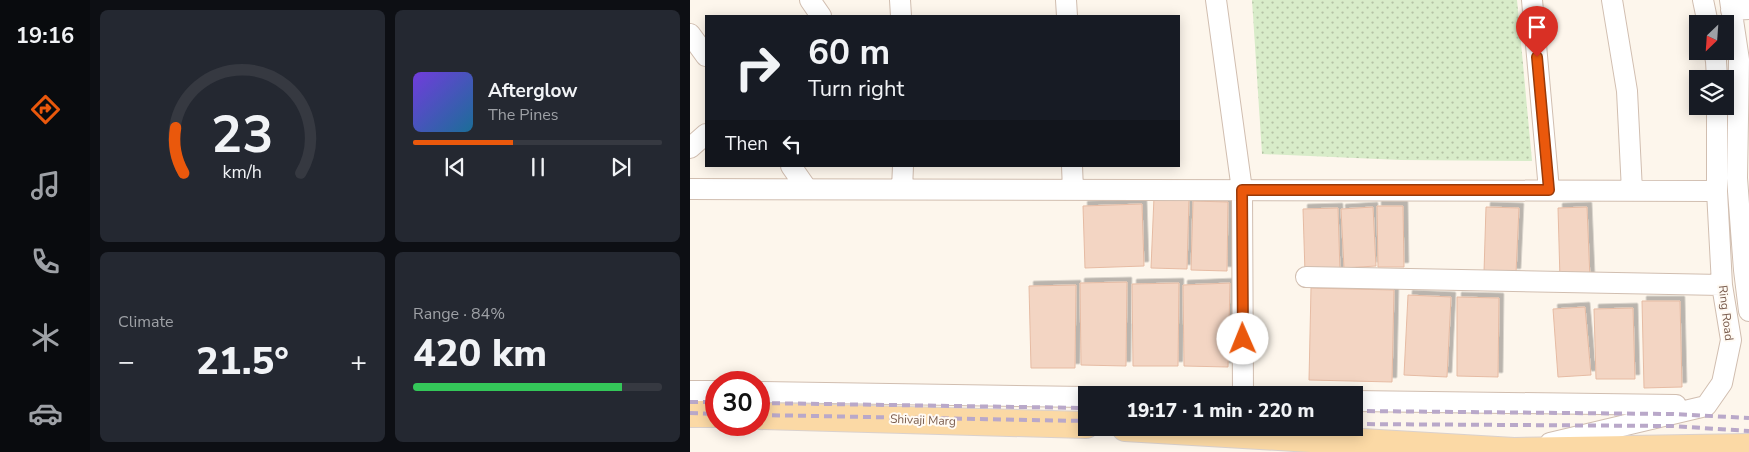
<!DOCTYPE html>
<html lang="en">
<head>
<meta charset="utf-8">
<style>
  body { margin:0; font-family:"Nunito Sans",sans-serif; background:#242831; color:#f1f3f6; height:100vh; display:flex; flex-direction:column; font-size:19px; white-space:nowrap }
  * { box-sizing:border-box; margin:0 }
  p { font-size:16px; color:#9ea1a6 }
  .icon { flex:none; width:28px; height:28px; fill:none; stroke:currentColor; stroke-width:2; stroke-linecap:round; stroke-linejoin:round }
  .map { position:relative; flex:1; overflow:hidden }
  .panel { display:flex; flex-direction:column; gap:10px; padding:10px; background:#0d0f14; width:600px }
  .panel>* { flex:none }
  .guide { position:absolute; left:15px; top:15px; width:475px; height:152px; border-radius:0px; box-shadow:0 2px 12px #0003; background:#171b24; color:#f1f3f6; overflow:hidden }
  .needle { width:32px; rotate:205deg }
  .tools { position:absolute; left:999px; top:15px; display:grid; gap:10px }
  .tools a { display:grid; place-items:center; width:45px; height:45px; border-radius:0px; background:#171b24; box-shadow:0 2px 12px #0003; font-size:25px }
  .speed { position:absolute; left:15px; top:371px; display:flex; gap:10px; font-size:25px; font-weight:700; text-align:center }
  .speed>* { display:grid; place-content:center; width:65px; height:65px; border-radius:50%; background:#171b24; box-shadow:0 2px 12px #0003; line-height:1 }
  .speed .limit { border:8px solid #d22; background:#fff; color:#111 }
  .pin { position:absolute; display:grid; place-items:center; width:42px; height:42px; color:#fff; margin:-51px -21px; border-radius:50% 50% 50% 0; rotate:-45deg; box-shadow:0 0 5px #0007 }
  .pin .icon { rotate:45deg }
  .me { position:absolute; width:55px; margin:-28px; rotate:359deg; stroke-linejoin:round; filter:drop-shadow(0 0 4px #0008) }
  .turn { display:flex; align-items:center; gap:18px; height:105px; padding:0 20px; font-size:22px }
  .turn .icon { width:65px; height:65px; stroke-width:2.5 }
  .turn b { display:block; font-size:35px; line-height:42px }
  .then { display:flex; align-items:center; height:48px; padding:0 20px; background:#0003; gap:10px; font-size:19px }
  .big { font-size:38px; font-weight:800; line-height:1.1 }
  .panel .widget { flex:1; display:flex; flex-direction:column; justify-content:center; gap:8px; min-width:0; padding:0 18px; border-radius:8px; background:#242831 }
  .panel .dial { align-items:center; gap:0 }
  .dial svg { height:130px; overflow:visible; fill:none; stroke:#363941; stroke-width:7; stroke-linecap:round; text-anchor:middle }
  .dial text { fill:#f1f3f6; stroke:none }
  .song { display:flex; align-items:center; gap:15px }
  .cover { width:60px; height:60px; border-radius:8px; background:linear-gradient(135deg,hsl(260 70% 55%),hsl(200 70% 35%)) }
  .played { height:5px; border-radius:2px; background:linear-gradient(90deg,#ea580c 40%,#363941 40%) }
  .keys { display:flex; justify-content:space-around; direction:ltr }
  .heat { display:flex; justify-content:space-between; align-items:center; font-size:28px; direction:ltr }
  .charge { height:8px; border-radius:4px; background:linear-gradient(90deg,#34c759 84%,#363941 0) }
  .panel .tiles { flex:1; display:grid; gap:10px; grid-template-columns:repeat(2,1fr) }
  .trip { position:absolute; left:388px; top:386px; width:285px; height:50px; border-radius:0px; background:#171b24; box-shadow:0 2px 12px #0003; font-weight:800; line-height:50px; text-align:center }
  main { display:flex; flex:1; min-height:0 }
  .tabs { display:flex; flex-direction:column; width:90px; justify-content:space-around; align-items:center; background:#090b0e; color:#9ea1a6 }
  .tabs .icon { width:35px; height:35px }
  .tabs .selected { color:#ea580c }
  .tabs b { font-size:22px; color:#f1f3f6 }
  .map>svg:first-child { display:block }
  .grass { fill:url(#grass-dots) }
  .building { fill:#f3d5c3; stroke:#e6bba3; filter:url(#shadow) }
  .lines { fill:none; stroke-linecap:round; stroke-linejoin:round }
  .minor-casing { stroke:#d1beb0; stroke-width:22 }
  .major-casing { stroke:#dad1cd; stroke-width:28 }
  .minor { stroke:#fff; stroke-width:20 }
  .major { stroke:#fbd9a5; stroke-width:26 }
  .rail { stroke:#b9a8c9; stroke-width:4; stroke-dasharray:8 5; stroke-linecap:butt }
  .route-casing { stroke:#983908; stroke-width:12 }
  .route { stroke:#ea580c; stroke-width:9 }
  .labels { text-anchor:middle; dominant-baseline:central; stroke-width:4; stroke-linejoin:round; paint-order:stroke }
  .street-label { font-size:12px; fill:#7a5c4d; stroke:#fffaf3 }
</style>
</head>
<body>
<main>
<nav class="tabs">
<b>19:16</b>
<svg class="icon selected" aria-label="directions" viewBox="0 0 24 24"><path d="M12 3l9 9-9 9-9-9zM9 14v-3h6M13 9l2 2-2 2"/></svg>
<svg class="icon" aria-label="music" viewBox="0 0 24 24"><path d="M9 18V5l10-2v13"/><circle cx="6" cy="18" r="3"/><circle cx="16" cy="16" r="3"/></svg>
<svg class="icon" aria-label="phone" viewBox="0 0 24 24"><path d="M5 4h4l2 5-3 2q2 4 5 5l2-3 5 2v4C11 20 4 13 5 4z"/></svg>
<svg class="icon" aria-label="climate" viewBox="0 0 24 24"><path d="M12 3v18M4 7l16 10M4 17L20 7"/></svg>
<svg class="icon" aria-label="car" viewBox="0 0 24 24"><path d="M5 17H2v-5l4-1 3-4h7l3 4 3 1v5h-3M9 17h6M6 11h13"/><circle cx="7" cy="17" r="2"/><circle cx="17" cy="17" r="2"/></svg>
</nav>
<section class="panel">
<div class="tiles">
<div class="widget dial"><svg viewBox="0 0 100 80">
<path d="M14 69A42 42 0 1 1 86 69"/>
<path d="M14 69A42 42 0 0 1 9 41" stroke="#ea580c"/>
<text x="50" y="56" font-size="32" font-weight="700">23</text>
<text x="50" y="72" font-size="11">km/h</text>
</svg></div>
<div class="widget">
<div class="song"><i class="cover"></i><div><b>Afterglow</b><p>The Pines</p></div></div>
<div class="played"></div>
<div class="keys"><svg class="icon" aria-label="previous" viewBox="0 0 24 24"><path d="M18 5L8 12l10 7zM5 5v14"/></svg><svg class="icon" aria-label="pause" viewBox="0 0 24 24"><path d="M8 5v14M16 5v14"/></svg><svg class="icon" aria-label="next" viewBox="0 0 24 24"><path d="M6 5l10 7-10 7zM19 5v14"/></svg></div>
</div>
<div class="widget"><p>Climate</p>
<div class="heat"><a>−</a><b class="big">21.5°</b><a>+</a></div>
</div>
<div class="widget"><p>Range · 84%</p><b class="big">420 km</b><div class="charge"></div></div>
</div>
</section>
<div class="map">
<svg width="1059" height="452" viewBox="0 0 1059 452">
  <defs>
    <pattern id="grass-dots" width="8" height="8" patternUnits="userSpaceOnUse" patternTransform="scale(1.25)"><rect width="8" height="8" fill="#d8ecc9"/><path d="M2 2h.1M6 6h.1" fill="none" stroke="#b4c2a5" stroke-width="1.8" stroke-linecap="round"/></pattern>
    <filter id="shadow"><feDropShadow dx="4.5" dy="-4.5" stdDeviation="0" flood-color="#0004"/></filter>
  </defs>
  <rect width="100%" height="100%" fill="#fdf6ec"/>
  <!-- grass -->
  <path class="grass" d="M562 0H827L842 161 711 160 572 154Z"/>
  <!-- building -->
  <path class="building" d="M464 197 499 199 497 269 461 268Z
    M503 201 538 202 537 271 501 270Z
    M452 204 454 266 395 268 393 206Z
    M687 206H713L714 267H688Z
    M683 207 686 266 654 268 651 209Z
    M796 207 829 208 826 273 794 272Z
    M897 207 900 279H870L868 208Z
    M648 208 650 272 615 273 613 209Z
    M437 282 436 366 391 365 390 283Z
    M489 283 488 366H443L442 284Z
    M540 283 538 367 494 366 493 285Z
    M386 285 385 368H341L339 286Z
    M621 288 704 290 702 382 619 380Z
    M718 295 761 297 757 377 714 375Z
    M767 297 809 298 808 377 767 376Z
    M952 301H990L992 387 954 388Z
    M895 307 901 375 868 377 863 309Z
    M943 308 945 379H906L904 309Z"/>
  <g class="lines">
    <defs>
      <path id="minor" d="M120 0 131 16
        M210 0 211 16
        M376 0 377 16
        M526 0 552 190 553 395
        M842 0 859 190
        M922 0 937 91 942 191
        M1013 0 1018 24
        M1040 0 1049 60 1047 178 1054 270 1059 311
        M1041 10 1059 9
        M0 34 16 56
        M1024 51 1026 61 1027 79
        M0 148 16 134
        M101 166 117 189
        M382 166 383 190
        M0 189 1027 191
        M212 189 213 166
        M616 277 1032 285
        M0 391H26
        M69 392 396 397
        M664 401 986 405
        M860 443 1016 406 1032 383 1041 340 1032 285 1027 191V106"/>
      <path id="major" d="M0 414H26
        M69 416 396 425
        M435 428 824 451 1059 447"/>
    </defs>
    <!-- minor casing -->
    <use href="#minor" class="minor-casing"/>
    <!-- major casing -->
    <use href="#major" class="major-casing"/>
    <!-- minor -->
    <use href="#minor" class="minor"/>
    <!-- major -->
    <use href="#major" class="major"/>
    <!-- rail -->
    <path class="rail" d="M0 402H26
      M69 403 396 408
      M664 411 982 414 1059 418
      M0 413 26 414
      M69 415 396 421
      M664 424 982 426 1059 431"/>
  </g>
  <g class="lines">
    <defs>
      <path id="route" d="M553 339 552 190H859L847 57"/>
    </defs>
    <!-- route casing -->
    <use href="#route" class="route-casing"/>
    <!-- route -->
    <use href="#route" class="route"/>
  </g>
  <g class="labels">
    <!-- street labels -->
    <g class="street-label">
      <text transform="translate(1036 313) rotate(83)">Ring Road</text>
      <text transform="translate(233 420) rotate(2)">Shivaji Marg</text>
    </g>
  </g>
</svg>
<div class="tools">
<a><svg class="needle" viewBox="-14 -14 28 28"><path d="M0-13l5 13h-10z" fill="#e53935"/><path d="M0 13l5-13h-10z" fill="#9ea1a6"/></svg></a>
<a><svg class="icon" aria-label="layers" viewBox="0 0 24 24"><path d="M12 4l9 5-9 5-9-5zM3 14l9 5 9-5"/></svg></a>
</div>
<div class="speed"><div class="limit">30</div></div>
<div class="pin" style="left:847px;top:57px;background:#d93025"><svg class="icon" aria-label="arrive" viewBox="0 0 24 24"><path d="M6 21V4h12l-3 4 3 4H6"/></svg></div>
<svg class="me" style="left:553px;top:339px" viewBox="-20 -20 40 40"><circle r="19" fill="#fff"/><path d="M0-13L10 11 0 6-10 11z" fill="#ea580c"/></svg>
<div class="trip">19:17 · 1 min · 220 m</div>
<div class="guide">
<div class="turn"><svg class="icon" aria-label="right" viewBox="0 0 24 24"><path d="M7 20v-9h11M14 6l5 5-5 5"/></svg><div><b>60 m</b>Turn right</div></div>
<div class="then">Then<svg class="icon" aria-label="left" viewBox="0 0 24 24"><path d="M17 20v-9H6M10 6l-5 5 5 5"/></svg></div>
</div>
</div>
</main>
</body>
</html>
